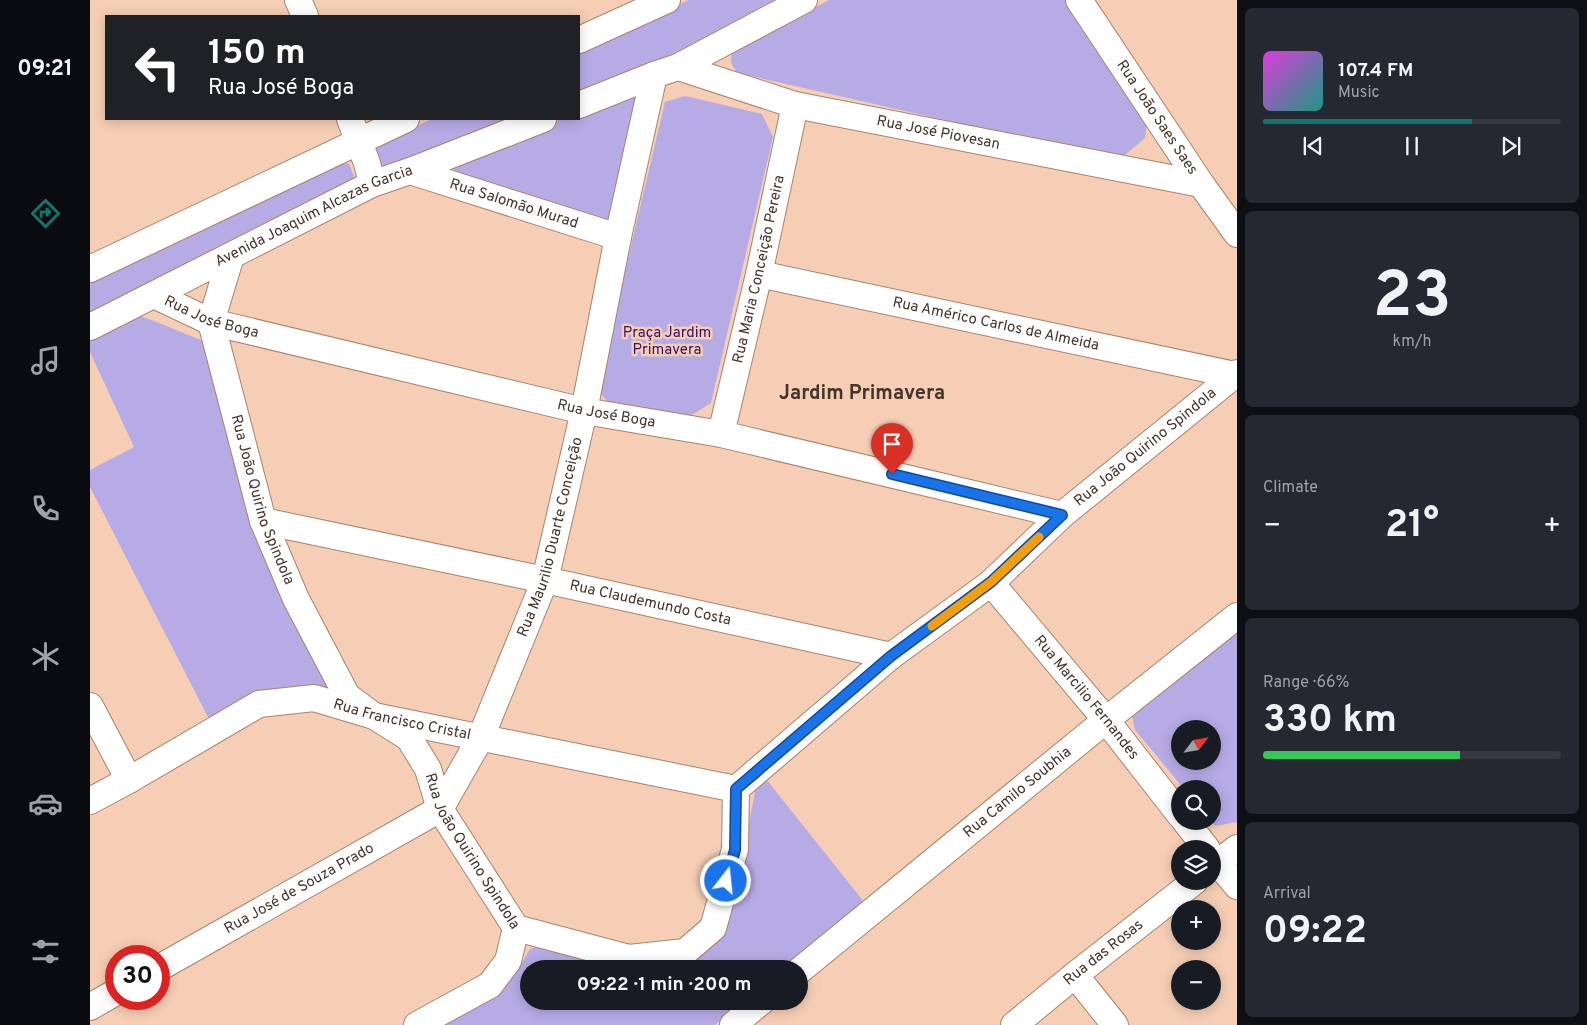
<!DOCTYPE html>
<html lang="en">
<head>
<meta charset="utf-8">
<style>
  body { margin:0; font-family:Overpass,sans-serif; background:#242831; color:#f1f3f6; height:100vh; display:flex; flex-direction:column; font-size:19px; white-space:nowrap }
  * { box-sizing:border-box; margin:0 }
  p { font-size:16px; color:#9ea1a6 }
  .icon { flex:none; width:28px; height:28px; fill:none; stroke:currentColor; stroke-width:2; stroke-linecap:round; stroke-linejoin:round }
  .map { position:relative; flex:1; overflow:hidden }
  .panel { display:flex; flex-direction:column; gap:8px; padding:8px; background:#0d0f14; width:350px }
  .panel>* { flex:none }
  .banner { position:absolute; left:15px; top:15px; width:475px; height:105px; border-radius:0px; box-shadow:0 2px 12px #0003; background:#202124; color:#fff; overflow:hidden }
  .needle { width:32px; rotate:59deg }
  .fabs { position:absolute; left:1081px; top:720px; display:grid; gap:10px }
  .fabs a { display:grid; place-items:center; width:50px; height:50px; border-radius:50%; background:#171b24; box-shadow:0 2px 12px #0003; font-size:25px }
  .speed { position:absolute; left:15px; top:945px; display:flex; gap:10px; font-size:25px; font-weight:700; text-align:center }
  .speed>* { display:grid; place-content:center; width:65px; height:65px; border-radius:50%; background:#171b24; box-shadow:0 2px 12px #0003; line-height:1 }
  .speed .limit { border:8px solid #d22; background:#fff; color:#111 }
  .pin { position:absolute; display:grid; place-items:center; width:42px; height:42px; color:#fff; margin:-51px -21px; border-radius:50% 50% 50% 0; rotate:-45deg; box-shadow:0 0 5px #0007 }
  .pin .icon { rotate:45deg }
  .me { position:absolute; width:55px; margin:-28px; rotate:16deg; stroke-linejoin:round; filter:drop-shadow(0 0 4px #0008) }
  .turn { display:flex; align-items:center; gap:18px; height:105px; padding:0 20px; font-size:22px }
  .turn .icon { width:65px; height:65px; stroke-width:2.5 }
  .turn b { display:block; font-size:35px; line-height:42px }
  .big { font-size:38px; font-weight:700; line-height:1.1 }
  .panel .widget { flex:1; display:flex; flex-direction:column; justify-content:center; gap:8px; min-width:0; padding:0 18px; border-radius:8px; background:#242831 }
  .panel .dial { align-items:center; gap:0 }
  .dial b { font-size:65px; line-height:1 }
  .song { display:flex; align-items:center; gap:15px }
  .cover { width:60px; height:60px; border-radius:8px; background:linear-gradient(135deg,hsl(300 70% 55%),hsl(170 70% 35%)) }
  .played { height:5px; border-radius:2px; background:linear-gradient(90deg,#0f766e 70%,#363941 70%) }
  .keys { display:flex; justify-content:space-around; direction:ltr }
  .heat { display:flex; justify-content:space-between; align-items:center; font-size:28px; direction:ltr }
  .charge { height:8px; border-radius:4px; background:linear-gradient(90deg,#34c759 66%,#363941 0) }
  .trip { position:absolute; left:430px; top:960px; width:288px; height:50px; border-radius:25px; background:#171b24; box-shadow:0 2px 12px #0003; font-weight:700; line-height:50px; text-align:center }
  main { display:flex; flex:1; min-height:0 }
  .tabs { display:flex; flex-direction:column; width:90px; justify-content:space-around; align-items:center; background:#090b0e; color:#9ea1a6 }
  .tabs .icon { width:35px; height:35px }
  .tabs .on { color:#0f766e }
  .tabs b { font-size:22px; color:#f1f3f6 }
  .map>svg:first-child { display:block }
  .green { fill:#b7abe6; fill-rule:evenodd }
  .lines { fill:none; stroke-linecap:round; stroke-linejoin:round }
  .minor-casing { stroke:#a8836c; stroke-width:28 }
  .minor { stroke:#fff; stroke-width:26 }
  .route-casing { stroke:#114b97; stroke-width:12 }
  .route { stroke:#1a73e8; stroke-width:9 }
  .slow { stroke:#f59e0b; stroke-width:9 }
  .labels { text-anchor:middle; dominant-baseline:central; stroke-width:5; stroke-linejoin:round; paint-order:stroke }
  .street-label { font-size:15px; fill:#44342a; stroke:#f6ceb5 }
  .park-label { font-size:15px; fill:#331367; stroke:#f6ceb5 }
  .district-label { font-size:20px; font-weight:bold; fill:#44342a; stroke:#f6ceb5 }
</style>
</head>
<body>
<main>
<nav class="tabs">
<b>09:21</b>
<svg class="icon on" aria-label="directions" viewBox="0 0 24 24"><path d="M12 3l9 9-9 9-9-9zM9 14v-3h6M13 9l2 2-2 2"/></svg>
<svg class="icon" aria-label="music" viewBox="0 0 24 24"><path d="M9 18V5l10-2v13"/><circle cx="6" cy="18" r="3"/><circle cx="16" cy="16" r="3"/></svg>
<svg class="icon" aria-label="phone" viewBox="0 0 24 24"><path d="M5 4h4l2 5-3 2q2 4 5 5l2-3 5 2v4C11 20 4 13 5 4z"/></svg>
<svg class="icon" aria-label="climate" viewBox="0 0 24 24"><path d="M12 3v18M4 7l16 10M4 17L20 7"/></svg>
<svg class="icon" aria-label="car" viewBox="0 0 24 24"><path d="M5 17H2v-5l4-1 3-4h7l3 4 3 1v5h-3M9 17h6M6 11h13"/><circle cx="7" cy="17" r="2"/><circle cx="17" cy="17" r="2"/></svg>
<svg class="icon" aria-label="filters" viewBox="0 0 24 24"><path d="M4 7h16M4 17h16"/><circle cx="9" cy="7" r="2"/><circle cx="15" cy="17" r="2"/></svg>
</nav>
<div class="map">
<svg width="1147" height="1025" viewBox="0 0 1147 1025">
  <rect width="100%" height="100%" fill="#f6ceb5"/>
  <!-- green -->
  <path class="green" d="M599 0H690L562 66 489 94V50Z
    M739 0H978L1057 120 1055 138 1036 154 1026 159 648 73C640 63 639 61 644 49Z
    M536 93 548 97 523 217 514 221 368 173 362 168 367 160 471 119H489V111Z
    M595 96 672 114 683 137 621 403 600 416 518 402 507 390 575 102Z
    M342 119H426L300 168 292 165 285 149 292 142Z
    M252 163 259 164 265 178 0 314V279Z
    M50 316 67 322 113 341 246 689 121 723 0 487V470L44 447 0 352V339Z
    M1147 631V822L1125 826 1121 821H1122V789H1094L1045 730 1042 716ZM1090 729H1122V761H1090Z
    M676 779 774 902 693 969H439V1001H654L625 1025H348L403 994 427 971 440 949 449 946 597 958 654 851 666 786Z"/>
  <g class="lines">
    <defs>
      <g id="minor">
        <path d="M208 0 215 16"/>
        <path id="s1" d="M989 0 1111 184 1147 234"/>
        <path d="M489 40 577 0"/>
        <path id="s2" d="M588 67 705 105 1111 184"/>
        <path d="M489 105 564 75 588 67 714 0"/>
        <path d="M260 119 277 163 282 184"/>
        <path id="s3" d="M320 171 528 237"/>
        <path id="s4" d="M141 256 121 322 173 521 206 599 257 696 284 716 319 738 338 769 350 809 426 928 539 958 595 952 623 928 645 849 646 789 801 656 901 583 972 515 1147 373"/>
        <path d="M0 269 316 119"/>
        <path id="s5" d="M669 274 1145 375"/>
        <path id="s6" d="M64 295 121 322 494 411 631 434 972 515"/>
        <path id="s7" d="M0 327 282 184 320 171 453 119"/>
        <path id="s8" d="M631 434 669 274 705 105"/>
        <path id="s9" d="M173 521 455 580 801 656"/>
        <path id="s10" d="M901 583 1016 720 1090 815"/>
        <path d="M0 706 39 780"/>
        <path id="s11" d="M0 801 39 780 169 704 224 698 284 716 646 789"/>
        <path d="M1095 821 1117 849"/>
        <path d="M1122 856 1147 886"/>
        <path d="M1122 867 1147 848"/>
        <path id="s12" d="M69 968 350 809 391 737 455 580 494 411 528 237 564 75"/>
        <path id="s13" d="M709 971 1016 720 1147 616"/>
        <path d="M985 975 1025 1025"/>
        <path d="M0 1007 26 992"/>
        <path d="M327 1025 400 985 418 961 426 928"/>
        <path d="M643 1025 672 1001"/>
        <path id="s14" d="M924 1025 985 975 1105 881"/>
      </g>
    </defs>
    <!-- minor casing -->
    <use href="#minor" class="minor-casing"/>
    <!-- minor -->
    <use href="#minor" class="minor"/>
  </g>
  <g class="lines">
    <defs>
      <path id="route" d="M636 881 645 850 646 789 801 656 901 582 972 515 802 474"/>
    </defs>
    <!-- route casing -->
    <use href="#route" class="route-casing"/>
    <!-- route -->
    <use href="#route" class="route"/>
    <!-- slow -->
    <path class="slow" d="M842 626 901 582 949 537"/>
  </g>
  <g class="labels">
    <!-- street labels -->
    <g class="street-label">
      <text stroke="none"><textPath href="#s1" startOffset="141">Rua João Saes Saes</textPath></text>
      <text stroke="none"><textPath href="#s2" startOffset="269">Rua José Piovesan</textPath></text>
      <text stroke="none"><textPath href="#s3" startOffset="109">Rua Salomão Murad</textPath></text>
      <text stroke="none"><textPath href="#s7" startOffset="250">Avenida Joaquim Alcazas Garcia</textPath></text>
      <text stroke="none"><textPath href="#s8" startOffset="169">Rua Maria Conceição Pereira</textPath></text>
      <text stroke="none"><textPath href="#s6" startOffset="62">Rua José Boga</textPath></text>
      <text stroke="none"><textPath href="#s5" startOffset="242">Rua Américo Carlos de Almeida</textPath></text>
      <text stroke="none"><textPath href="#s6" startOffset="469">Rua José Boga</textPath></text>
      <text stroke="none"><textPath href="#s4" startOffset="1649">Rua João Quirino Spindola</textPath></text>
      <text stroke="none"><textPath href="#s4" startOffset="254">Rua João Quirino Spindola</textPath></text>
      <text stroke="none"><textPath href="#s12" startOffset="618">Rua Maurilio Duarte Conceição</textPath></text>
      <text stroke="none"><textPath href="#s9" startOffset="396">Rua Claudemundo Costa</textPath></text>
      <text stroke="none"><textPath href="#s10" startOffset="149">Rua Marcilio Fernandes</textPath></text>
      <text stroke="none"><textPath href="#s11" startOffset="341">Rua Francisco Cristal</textPath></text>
      <text stroke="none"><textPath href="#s13" startOffset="282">Rua Camilo Soubhia</textPath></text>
      <text stroke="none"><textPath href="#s4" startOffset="674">Rua João Quirino Spindola</textPath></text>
      <text stroke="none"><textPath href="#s12" startOffset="161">Rua José de Souza Prado</textPath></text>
      <text stroke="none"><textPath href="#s14" startOffset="115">Rua das Rosas</textPath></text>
    </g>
    <!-- park labels -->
    <g class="park-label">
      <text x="577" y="333">Praça Jardim<tspan x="577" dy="17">Primavera</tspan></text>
    </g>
    <!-- district labels -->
    <g class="district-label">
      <text x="772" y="394">Jardim Primavera</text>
    </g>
  </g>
</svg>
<div class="fabs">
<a><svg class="needle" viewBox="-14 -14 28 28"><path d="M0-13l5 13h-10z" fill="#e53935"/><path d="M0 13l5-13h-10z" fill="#9ea1a6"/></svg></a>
<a><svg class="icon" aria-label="search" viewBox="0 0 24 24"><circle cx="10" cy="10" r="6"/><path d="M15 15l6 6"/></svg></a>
<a><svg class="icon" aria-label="layers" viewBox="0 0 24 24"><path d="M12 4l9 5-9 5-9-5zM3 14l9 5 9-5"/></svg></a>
<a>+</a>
<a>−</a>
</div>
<div class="speed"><div class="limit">30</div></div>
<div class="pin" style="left:802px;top:474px;background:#d93025"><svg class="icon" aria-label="arrive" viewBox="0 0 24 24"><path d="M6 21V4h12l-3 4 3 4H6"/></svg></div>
<svg class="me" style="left:636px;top:881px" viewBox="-20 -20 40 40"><circle r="17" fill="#1a73e8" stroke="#fff" stroke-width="3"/><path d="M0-11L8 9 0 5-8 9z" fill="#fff"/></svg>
<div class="trip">09:22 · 1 min · 200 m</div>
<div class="banner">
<div class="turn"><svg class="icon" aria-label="left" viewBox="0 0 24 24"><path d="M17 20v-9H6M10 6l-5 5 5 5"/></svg><div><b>150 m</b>Rua José Boga</div></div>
</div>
</div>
<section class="panel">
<div class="widget">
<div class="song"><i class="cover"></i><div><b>107.4 FM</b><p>Music</p></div></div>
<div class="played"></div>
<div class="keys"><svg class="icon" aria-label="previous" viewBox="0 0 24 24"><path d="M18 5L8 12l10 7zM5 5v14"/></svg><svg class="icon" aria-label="pause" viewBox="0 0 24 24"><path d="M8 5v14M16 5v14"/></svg><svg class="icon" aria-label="next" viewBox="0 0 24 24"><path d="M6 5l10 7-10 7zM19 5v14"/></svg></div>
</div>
<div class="widget dial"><b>23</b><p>km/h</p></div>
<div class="widget"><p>Climate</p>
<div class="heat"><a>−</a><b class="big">21°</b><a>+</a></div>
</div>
<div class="widget"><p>Range · 66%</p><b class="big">330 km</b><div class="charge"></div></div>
<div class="widget"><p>Arrival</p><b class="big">09:22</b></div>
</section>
</main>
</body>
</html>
